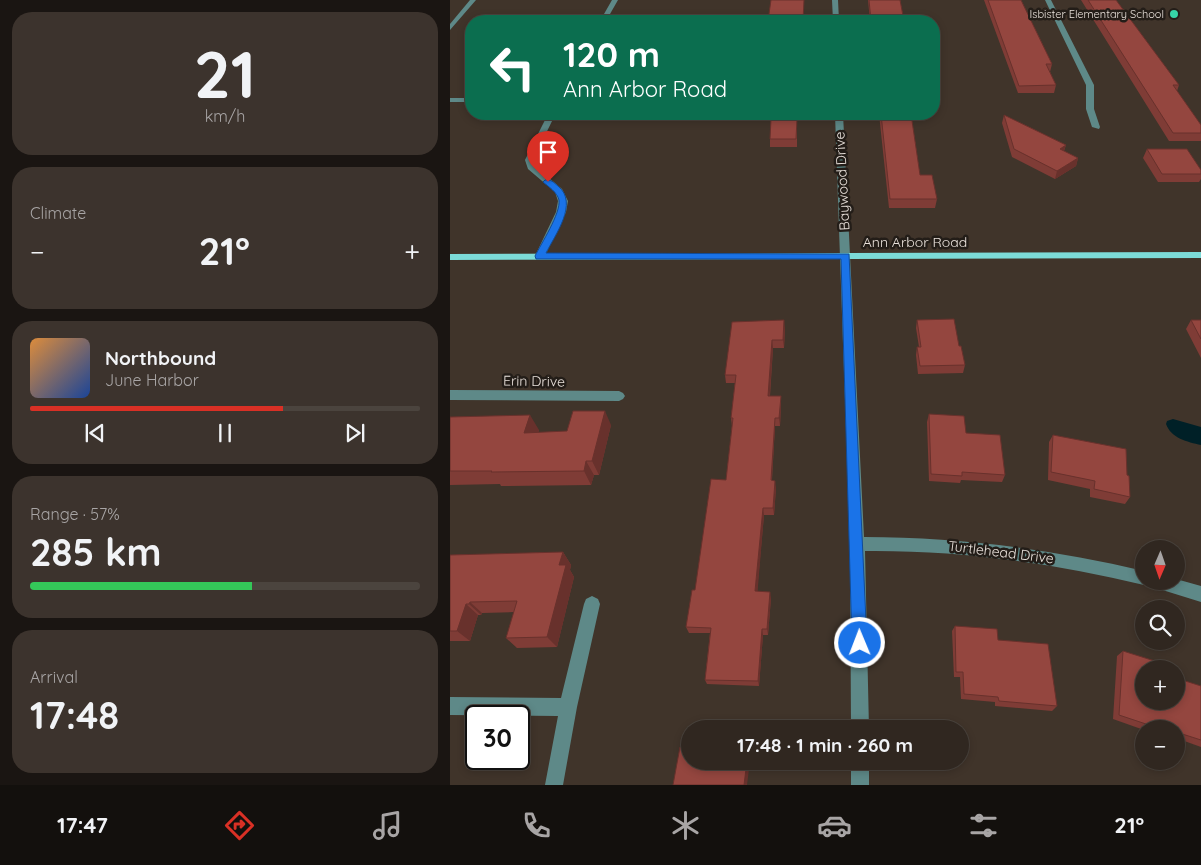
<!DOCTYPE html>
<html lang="en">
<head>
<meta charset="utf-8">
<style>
  body { margin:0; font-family:Quicksand,sans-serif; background:#3c332d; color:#f1f3f6; height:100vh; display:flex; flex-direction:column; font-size:19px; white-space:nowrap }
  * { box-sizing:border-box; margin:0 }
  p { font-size:16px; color:#a8a5a5 }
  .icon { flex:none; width:28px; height:28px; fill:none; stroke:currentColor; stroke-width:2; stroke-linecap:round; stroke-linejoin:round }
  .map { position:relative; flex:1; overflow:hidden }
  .panel { display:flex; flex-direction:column; gap:12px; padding:12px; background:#1a1512; width:450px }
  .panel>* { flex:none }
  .hud { position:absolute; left:15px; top:15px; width:475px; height:105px; border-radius:20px; box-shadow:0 2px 8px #0003,0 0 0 1px #4b443e; background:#0b6e4f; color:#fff; overflow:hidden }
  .needle { width:32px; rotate:182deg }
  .tools { position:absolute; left:685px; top:540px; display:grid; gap:10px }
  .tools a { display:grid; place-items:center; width:50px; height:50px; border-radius:50%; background:#302720; box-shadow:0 2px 8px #0003,0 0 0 1px #4b443e; font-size:25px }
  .speed { position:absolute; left:15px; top:705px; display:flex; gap:10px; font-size:25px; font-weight:700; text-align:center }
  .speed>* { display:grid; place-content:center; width:65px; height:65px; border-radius:50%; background:#302720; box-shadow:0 2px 8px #0003,0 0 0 1px #4b443e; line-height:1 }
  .speed .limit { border:2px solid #111; border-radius:8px; background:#fff; color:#111 }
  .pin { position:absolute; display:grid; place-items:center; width:42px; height:42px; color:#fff; margin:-51px -21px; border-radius:50% 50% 50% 0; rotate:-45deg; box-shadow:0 0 5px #0007 }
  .pin .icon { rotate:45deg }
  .me { position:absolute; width:55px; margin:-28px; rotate:359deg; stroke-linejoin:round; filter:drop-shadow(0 0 4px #0008) }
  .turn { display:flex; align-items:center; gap:18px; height:105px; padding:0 15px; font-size:22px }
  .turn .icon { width:65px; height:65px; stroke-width:2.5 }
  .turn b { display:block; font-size:35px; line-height:42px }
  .big { font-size:38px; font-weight:700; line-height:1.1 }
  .panel .widget { flex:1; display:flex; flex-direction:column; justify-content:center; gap:8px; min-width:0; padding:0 18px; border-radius:20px; background:#3c332d }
  .panel .dial { align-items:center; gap:0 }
  .dial b { font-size:65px; line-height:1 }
  .song { display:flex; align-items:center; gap:15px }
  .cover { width:60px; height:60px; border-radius:8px; background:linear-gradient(135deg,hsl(30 70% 55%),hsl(220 70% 35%)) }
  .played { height:5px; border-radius:2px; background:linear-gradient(90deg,#d93025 65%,#4b443e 65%) }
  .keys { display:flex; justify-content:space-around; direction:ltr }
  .heat { display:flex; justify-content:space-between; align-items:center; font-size:28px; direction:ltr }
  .charge { height:8px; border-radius:4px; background:linear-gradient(90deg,#34c759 57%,#4b443e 0) }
  .trip { position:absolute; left:231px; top:720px; width:288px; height:50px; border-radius:25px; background:#302720; box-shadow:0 2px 8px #0003,0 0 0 1px #4b443e; font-weight:700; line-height:50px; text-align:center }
  .tab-bar { display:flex; height:80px; justify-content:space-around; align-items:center; background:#13100d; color:#a8a5a5 }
  .tab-bar .icon { width:35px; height:35px }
  .tab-bar .on { color:#d93025 }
  .tab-bar b { font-size:22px; color:#f1f3f6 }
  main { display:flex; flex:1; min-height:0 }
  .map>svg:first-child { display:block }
  .water { fill:#002027 }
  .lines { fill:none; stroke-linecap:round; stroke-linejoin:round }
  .minor { fill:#5e8988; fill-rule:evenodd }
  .major { fill:#7cdbd8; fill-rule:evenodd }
  .wall { fill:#7f3c36 }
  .shaded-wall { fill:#68312c }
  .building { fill:#94463f; stroke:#68312c }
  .route { fill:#1a73e8; stroke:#114b97 }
  .poi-dot { fill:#36d4a7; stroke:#231d18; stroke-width:2 }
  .labels { text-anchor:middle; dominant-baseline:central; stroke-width:5; stroke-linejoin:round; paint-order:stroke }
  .far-poi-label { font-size:11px; fill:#e9e1db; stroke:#231d18; text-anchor:end }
  .street-label { font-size:14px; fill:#e9e1db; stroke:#231d18 }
</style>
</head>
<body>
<main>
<section class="panel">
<div class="widget dial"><b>21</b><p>km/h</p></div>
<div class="widget"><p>Climate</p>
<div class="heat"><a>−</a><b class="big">21°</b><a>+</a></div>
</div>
<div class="widget">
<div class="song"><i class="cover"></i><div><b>Northbound</b><p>June Harbor</p></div></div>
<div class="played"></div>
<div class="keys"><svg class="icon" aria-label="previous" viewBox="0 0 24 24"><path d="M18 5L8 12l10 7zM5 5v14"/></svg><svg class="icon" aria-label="pause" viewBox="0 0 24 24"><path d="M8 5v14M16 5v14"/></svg><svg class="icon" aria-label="next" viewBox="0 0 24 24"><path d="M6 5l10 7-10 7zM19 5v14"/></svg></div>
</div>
<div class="widget"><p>Range · 57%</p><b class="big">285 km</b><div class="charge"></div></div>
<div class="widget"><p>Arrival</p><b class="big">17:48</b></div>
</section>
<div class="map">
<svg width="751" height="785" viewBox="0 0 751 785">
  <rect width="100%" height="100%" fill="#40342a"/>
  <!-- water -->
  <path class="water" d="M723 419 751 427V445C737 442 721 438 716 424L717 421Z"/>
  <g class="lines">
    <!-- minor -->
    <path class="minor" d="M20 0H26L0 30V24Z
      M162 0H168L156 21H150Z
      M382 0H388L389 21H383Z
      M595 0H601L644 85V109L650 127 649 129 642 127 636 109V85Z
      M0 98H21V102H0Z
      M98 114H147L143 116 104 117 83 160 85 166 112 189 118 201 116 212 95 256 90 259 85 256 106 212 108 201 105 192 78 169 75 160Z
      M385 114H393L414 537C509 537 601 549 694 571V581H726V579L751 586V602L706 588 701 586 699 583 694 585C602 563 510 550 415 551L419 729H401L400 544Z
      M0 390 169 391 173 393 175 396 173 399 169 401 0 400Z
      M142 596 148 599 150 604 127 707 113 785H95L108 716 0 715V697L111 698 134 604 136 599Z
      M401 761H419V785H401Z"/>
    <!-- major -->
    <path class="major" d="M751 252V258L0 260V254Z"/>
  </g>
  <!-- wall -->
  <path class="wall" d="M418 0H450L454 21H420Z
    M534 0H571L602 64 600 72 606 85 604 93H568Z
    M631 0H666L729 85 727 91 751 125V141H719Z
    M429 114H461L470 175 487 199 485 208H439Z
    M554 115 616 145 614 151 628 158 626 166 605 179 562 157 552 123Z
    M347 119V147H320V139Z
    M697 149 751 170V179L749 182H708L693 158Z
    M467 320 509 346 515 365 513 373 468 374 466 355 467 347H469L466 328Z
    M741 320H751V358L736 329Z
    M335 328 334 348H323L320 396H331V404L330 426H325L322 480 326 488 324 515H314L307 592 321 598 318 635H313L309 686 257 684 255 680 260 633H239L236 627 245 590 276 480 282 426 281 418 285 383H276L275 375Z
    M479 414 516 433 555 475 552 482 511 480 510 483 479 481 477 422Z
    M0 417 89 430 88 433 117 431 161 425 149 475H144L141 485 51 486 50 484 0 485Z
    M603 435 677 475 680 497 675 504 640 497V489L598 480 599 442Z
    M113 552 121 565 120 570 124 577 107 647 67 648 56 638 64 612 32 613 31 615H28L20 641H0V555Z
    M505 626 548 640 607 706 602 711 545 706V702L511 699 510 677H504L502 631Z
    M673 651 694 669 751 686V747L726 738V729H694V730L663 719 667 656Z"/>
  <!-- shaded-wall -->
  <path class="shaded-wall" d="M616 145 613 153 610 149Z
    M628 158 626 166 605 179 607 171Z
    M334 320 335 328 334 348 333 340Z
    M322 340 323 348 319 404 318 396Z
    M331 396V404L330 426 329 418Z
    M155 411 161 425 149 475 142 461Z
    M80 415 89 430 83 447 74 433Z
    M325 418V426L321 488V480Z
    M136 461 144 475 141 485 134 471Z
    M325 481 326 488 324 515 323 508Z
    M313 508 314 515 307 598 305 591Z
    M113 552 121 565 120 570 124 577 107 647 97 637 109 565Z
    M320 592 321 598 318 635 317 629Z
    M20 602 32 613 31 615 19 604Z
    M16 604 28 615 20 641 7 631Z
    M312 629 313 635 309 686 308 681Z
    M297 761H300L297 785H294Z"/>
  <!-- building -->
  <path class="building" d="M321 0H354L353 21H318Z
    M419 0H450L454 21H421Z
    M538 0H571L602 64H596L606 85 569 86Z
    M638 0H666L729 85H723L751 125V133H723Z
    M431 114H461L470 175H482L487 199H440Z
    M554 115 616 145 610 149 628 158 607 171 564 149Z
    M321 119H347L346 139H320Z
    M697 149H737L751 170V174H712Z
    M504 319 509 346H511L515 365 470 366 467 347H471L467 320Z
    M334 320 333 340H322L318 396H331L329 418H325L321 480 325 481 323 508H313L305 591 320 592 317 629H312L308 681 255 680 261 628 236 627 242 590H245L261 479 276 480 283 418H281L286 375H275L282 322Z
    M741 320H751V339Z
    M123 411H155L142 461H136L134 471 41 472 42 471H0V417L80 415 74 433 117 431Z
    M479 414 514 416 516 433 550 435 555 475 512 472V476L481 474Z
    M603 435 676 449 677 475 679 476 680 497 644 489 645 481 601 472Z
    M113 552 109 565H116L97 637 56 638 67 601 20 602 19 604H16L7 631H0V555Z
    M505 626 547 629 548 640 598 644 607 706 549 701 548 697 514 694 513 672H506Z
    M673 651 708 662V669H694V701H726V678L751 686V740L726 732V729H718L708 725V728L669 715Z
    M230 747 240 748V761H297L294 785H223Z"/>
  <!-- route -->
  <path class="route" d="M95 180C101 179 103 182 108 186 129 203 105 235 96 253L399 254 417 643 415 648 410 650 404 648 402 643 391 259H86L85 256C91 244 111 213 109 200 107 192 99 187 93 182Z"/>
  <!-- markers -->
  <circle class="poi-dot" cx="724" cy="14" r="5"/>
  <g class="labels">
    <!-- far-poi labels -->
    <g class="far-poi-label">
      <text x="714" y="14">Isbister Elementary School</text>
    </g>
    <!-- street labels -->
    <g class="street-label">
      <text transform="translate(392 181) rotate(-93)">Baywood Drive</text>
      <text x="465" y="242">Ann Arbor Road</text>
      <text transform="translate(84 381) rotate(1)">Erin Drive</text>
      <text transform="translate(551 552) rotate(7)">Turtlehead Drive</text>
    </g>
  </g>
</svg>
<div class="tools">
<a><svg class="needle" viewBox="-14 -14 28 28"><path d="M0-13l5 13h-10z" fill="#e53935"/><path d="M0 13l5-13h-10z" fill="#a8a5a5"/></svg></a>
<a><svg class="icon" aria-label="search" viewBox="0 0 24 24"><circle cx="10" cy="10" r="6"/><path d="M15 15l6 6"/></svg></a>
<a>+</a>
<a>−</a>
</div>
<div class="speed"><div class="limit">30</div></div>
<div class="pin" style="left:98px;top:182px;background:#d93025"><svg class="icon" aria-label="arrive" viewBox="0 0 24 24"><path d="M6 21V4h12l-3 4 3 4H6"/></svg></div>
<svg class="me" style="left:410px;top:643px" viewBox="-20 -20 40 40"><circle r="17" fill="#1a73e8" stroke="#fff" stroke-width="3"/><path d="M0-11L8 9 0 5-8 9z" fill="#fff"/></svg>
<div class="trip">17:48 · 1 min · 260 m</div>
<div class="hud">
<div class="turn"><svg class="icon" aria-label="left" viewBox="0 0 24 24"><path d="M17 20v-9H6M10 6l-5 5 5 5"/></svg><div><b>120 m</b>Ann Arbor Road</div></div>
</div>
</div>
</main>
<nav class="tab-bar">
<b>17:47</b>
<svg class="icon on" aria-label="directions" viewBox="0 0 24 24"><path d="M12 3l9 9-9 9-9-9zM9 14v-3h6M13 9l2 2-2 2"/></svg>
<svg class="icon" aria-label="music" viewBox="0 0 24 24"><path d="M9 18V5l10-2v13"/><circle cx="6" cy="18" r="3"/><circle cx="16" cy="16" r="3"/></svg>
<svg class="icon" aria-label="phone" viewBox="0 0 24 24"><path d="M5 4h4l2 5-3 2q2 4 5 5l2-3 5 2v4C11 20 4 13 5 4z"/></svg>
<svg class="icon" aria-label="climate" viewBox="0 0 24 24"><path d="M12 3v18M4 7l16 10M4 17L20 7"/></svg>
<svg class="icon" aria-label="car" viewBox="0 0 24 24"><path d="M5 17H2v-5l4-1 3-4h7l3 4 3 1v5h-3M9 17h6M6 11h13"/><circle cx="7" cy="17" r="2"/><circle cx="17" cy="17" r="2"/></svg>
<svg class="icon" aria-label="filters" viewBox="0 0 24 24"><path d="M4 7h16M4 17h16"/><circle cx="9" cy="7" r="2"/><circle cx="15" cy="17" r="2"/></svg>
<b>21°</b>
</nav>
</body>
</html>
